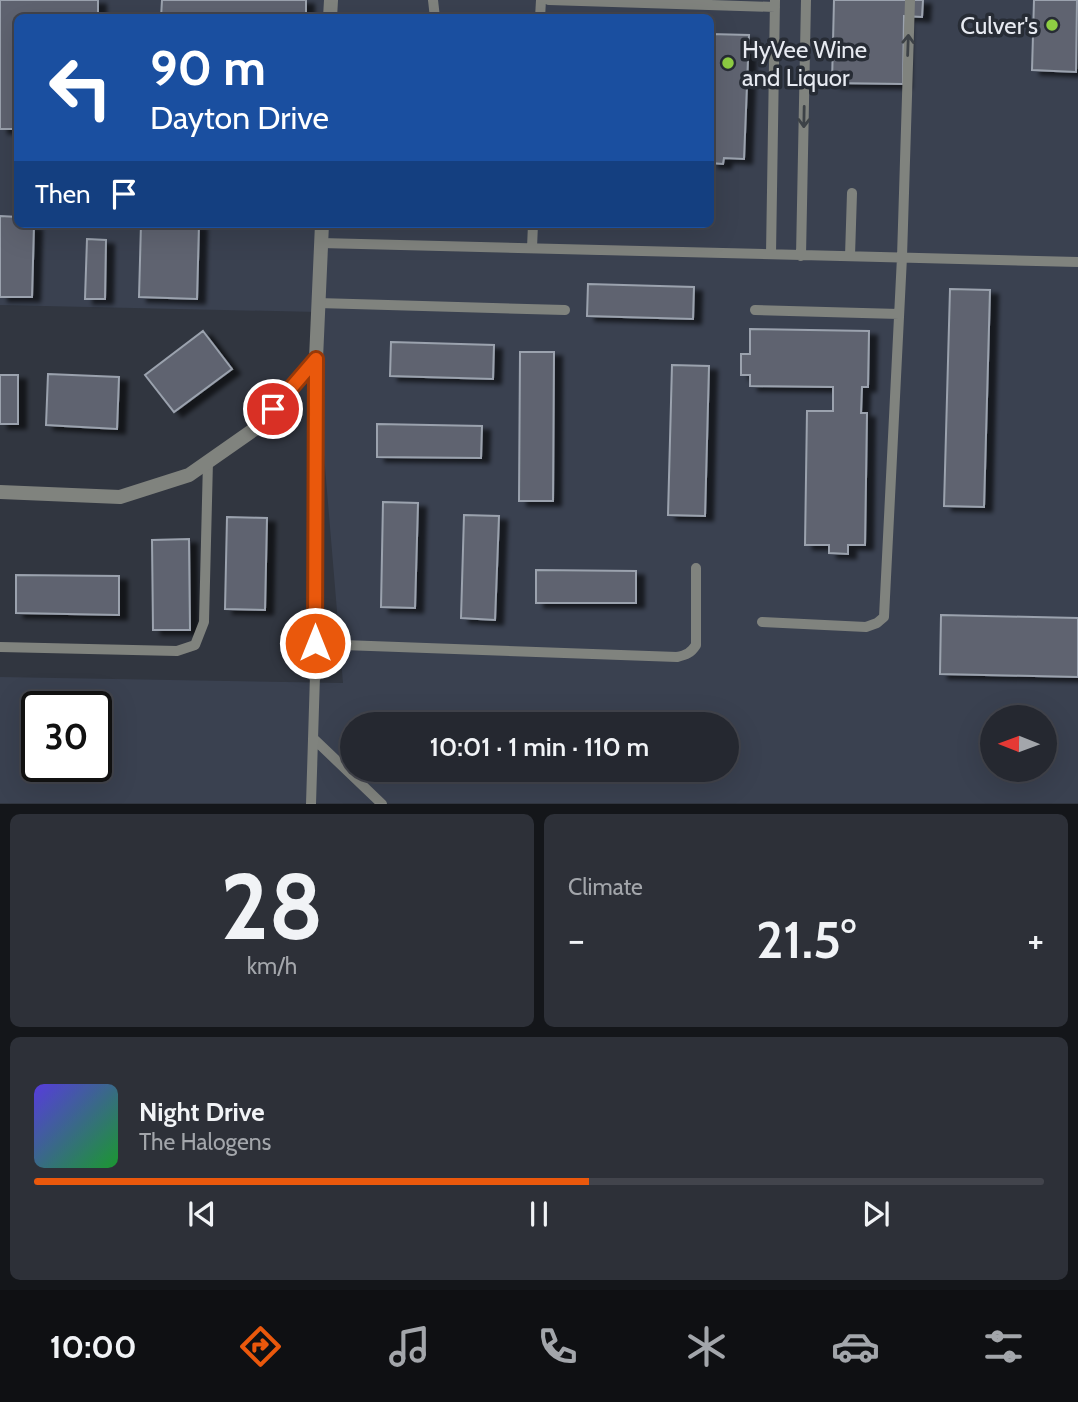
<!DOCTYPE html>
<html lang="en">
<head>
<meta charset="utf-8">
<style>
  body { margin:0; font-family:Cabin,sans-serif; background:#2d3038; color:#f1f3f6; height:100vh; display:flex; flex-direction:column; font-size:26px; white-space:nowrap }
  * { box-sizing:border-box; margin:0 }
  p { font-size:23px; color:#a3a6ab }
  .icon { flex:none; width:38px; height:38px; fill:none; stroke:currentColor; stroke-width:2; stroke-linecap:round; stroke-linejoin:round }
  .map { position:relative; height:804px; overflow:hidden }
  .panel { display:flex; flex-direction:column; gap:10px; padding:10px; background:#14161a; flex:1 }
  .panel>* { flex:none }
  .top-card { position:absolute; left:14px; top:14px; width:700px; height:214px; border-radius:10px; box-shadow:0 7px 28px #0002,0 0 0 2px #42444c; background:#1a4fa0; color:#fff; overflow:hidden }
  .needle { width:46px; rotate:271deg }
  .tools { position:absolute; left:980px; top:705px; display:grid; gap:14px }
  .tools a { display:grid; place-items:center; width:77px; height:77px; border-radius:50%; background:#252830; box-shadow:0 7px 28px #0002,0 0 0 2px #42444c; font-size:35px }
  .speed { position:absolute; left:21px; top:691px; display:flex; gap:14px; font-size:35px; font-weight:700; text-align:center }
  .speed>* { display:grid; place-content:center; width:91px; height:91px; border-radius:50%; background:#252830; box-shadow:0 7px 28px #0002,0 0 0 2px #42444c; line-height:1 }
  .speed .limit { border:4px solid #111; border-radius:10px; background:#fff; color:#111 }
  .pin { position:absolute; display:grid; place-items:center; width:60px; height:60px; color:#fff; margin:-30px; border:4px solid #fff; border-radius:50%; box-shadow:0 2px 7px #0007 }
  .me { position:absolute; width:77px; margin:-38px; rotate:0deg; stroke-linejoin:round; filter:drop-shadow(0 0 5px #0008) }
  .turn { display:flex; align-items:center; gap:24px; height:147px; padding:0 21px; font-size:32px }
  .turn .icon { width:91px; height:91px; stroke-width:2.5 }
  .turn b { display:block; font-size:49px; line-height:60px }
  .then { display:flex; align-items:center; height:66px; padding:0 21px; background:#0003; gap:14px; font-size:26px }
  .big { font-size:52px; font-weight:600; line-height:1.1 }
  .panel .card { flex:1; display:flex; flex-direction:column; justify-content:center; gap:10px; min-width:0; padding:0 24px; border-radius:10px; background:#2d3038 }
  .panel .dial { align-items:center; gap:0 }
  .dial b { font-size:91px; line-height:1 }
  .song { display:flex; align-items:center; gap:21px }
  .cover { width:84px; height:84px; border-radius:10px; background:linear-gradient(135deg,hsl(250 70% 55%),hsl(130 70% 35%)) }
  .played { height:7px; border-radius:4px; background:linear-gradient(90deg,#ea580c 55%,#42444c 55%) }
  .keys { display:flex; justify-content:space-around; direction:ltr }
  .heat { display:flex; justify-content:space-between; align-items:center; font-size:38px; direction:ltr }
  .panel .tiles { flex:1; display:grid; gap:10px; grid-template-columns:1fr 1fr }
  .card:last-child { grid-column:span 2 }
  .trip { position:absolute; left:340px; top:712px; width:399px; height:70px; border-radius:35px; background:#252830; box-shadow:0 7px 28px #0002,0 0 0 2px #42444c; font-weight:600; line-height:70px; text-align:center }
  .dock { display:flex; height:112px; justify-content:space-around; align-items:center; background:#0f1013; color:#a3a6ab }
  .dock .icon { width:49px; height:49px }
  .dock .active { color:#ea580c }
  .dock b { font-size:32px; color:#f1f3f6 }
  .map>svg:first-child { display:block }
  .built { fill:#3a4150; fill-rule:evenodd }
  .building { fill:#5e646f; stroke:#9ba2ae; stroke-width:2; filter:url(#shadow) }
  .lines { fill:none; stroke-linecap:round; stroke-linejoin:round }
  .lane { stroke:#80837e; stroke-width:10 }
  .street { stroke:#80837e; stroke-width:14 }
  .oneway { stroke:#3d4247 }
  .route-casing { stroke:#983908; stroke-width:18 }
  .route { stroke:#ea580c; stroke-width:12 }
  .poi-dot { fill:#8ece43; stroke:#272c35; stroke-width:2.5 }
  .labels { text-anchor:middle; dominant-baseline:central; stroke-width:7; stroke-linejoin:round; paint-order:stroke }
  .poi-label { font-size:24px; fill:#e7eaf1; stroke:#272c35; text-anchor:end }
</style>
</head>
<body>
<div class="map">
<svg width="1078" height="804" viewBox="0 0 1078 804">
  <defs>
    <filter id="shadow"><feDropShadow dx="8" dy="4.5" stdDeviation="2" flood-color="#0009"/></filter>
  </defs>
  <rect width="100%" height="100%" fill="#313640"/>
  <!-- built -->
  <path class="built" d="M0 0H1078V803H0V677L343 683 316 359 318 312 0 305ZM18 18H710V224H18ZM37 707H96V766H37ZM992 718H1045V770H992ZM352 724H726V770H352Z"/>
  <!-- building -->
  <path class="building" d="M0 0H98V18H18V129H0Z
    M162 0H306V18H161Z
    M834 0H923L922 17 904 16 903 84 832 83Z
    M1034 0H1077L1076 72 1032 70Z
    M710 34 749 35 744 159 724 158 723 164 710 163Z
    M0 216 18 217V224L34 225 32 297H0Z
    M141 224H199L197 299 139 297Z
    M87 239 106 240 105 299H85Z
    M588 284 694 287 693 319 587 316Z
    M950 289 990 290 984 507 944 506Z
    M750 329 869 331 868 387H862L861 413H867L865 545H848V554L829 553V545H805L807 411H833V387L750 386V375H741V354H750Z
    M203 331 232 369 174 412 145 375Z
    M391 342 494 345 493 379 390 376Z
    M520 352H554L553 501H519Z
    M672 365 709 366 705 516 668 515Z
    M48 374 119 377 117 429 46 425Z
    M0 375H18V424H0Z
    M377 424 482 426 481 458 377 457Z
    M383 502 418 503 415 608 381 607Z
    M464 515 499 516 495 620 461 618Z
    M227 517 267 518 265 610 225 609Z
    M189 539 190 630H153L152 540Z
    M536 570 636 571V603H536Z
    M16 575 119 576V615L16 613Z
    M941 615 1078 618V677L940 674Z"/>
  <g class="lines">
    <!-- lane -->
    <path class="lane" d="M433 0 435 18
      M549 0 775 7
      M540 18 541 0
      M321 243 1078 262
      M532 248 533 224
      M771 254 775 0
      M801 256 806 0
      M850 256 852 193
      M318 303 565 310
      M755 310 899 314
      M762 622 866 627 877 623 884 617 902 257 910 0
      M315 644 677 657C686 655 691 653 696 645V568
      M0 647 177 651 195 645 204 622 208 461
      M313 738 382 804
      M311 804 315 675"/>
    <!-- street -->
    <path class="street" d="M330 18 331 0
      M0 492 120 497 189 475 259 426 316 359
      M315 675 316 359 322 224"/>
  </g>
  <!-- one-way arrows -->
  <defs><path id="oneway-shaft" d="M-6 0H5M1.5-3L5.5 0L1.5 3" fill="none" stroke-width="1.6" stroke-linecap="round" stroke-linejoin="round" transform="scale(1.75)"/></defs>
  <g class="oneway">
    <use href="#oneway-shaft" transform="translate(908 45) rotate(-88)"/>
    <use href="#oneway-shaft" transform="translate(804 117) rotate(91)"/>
  </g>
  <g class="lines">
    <defs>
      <path id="route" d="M273 409 316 359 315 643"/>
    </defs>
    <!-- route casing -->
    <use href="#route" class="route-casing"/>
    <!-- route -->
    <use href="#route" class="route"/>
  </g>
  <!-- markers -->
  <g class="poi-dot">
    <circle cx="1052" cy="25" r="7"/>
    <circle cx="728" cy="63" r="7"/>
  </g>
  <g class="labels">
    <!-- poi labels -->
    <g class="poi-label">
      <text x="1038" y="25">Culver's</text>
      <text x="742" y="49" text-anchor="start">HyVee Wine<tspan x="742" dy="28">and Liquor</tspan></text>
    </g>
  </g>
</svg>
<div class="tools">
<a><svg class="needle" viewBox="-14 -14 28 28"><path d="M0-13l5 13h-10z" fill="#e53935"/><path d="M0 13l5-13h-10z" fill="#a3a6ab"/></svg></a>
</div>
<div class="speed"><div class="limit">30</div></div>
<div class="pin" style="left:273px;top:409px;background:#d93025"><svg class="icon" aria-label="arrive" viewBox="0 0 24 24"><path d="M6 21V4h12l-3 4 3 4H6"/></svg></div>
<svg class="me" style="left:315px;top:643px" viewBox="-20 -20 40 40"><circle r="17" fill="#ea580c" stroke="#fff" stroke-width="3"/><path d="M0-11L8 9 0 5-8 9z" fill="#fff"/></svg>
<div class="trip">10:01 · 1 min · 110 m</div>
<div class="top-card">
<div class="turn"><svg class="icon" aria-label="left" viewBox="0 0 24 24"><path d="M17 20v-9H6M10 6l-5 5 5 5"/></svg><div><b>90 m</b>Dayton Drive</div></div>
<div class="then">Then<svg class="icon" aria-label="arrive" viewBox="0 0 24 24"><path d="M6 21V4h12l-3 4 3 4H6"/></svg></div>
</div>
</div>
<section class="panel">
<div class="tiles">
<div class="card dial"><b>28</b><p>km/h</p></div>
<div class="card"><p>Climate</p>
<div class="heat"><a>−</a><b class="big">21.5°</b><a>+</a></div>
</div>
<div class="card">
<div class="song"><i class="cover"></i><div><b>Night Drive</b><p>The Halogens</p></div></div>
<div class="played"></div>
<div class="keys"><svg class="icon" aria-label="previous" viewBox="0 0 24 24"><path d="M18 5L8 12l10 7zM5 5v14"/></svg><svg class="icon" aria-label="pause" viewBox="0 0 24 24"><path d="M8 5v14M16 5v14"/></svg><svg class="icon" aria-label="next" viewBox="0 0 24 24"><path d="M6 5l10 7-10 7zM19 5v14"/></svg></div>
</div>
</div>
</section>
<nav class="dock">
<b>10:00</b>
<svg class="icon active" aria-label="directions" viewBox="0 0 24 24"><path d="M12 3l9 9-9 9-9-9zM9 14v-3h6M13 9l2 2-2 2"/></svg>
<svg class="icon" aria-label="music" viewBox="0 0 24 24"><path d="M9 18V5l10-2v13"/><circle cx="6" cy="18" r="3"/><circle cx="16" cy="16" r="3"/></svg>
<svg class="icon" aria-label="phone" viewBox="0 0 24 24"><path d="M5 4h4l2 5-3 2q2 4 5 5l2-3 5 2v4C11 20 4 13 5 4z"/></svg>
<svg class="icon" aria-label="climate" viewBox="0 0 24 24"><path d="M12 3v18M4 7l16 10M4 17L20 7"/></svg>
<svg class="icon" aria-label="car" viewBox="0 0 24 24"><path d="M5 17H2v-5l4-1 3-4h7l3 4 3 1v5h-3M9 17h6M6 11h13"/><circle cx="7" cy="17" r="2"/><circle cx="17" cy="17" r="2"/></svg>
<svg class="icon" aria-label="filters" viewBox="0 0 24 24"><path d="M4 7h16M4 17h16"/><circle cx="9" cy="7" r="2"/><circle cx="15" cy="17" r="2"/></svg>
</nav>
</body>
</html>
